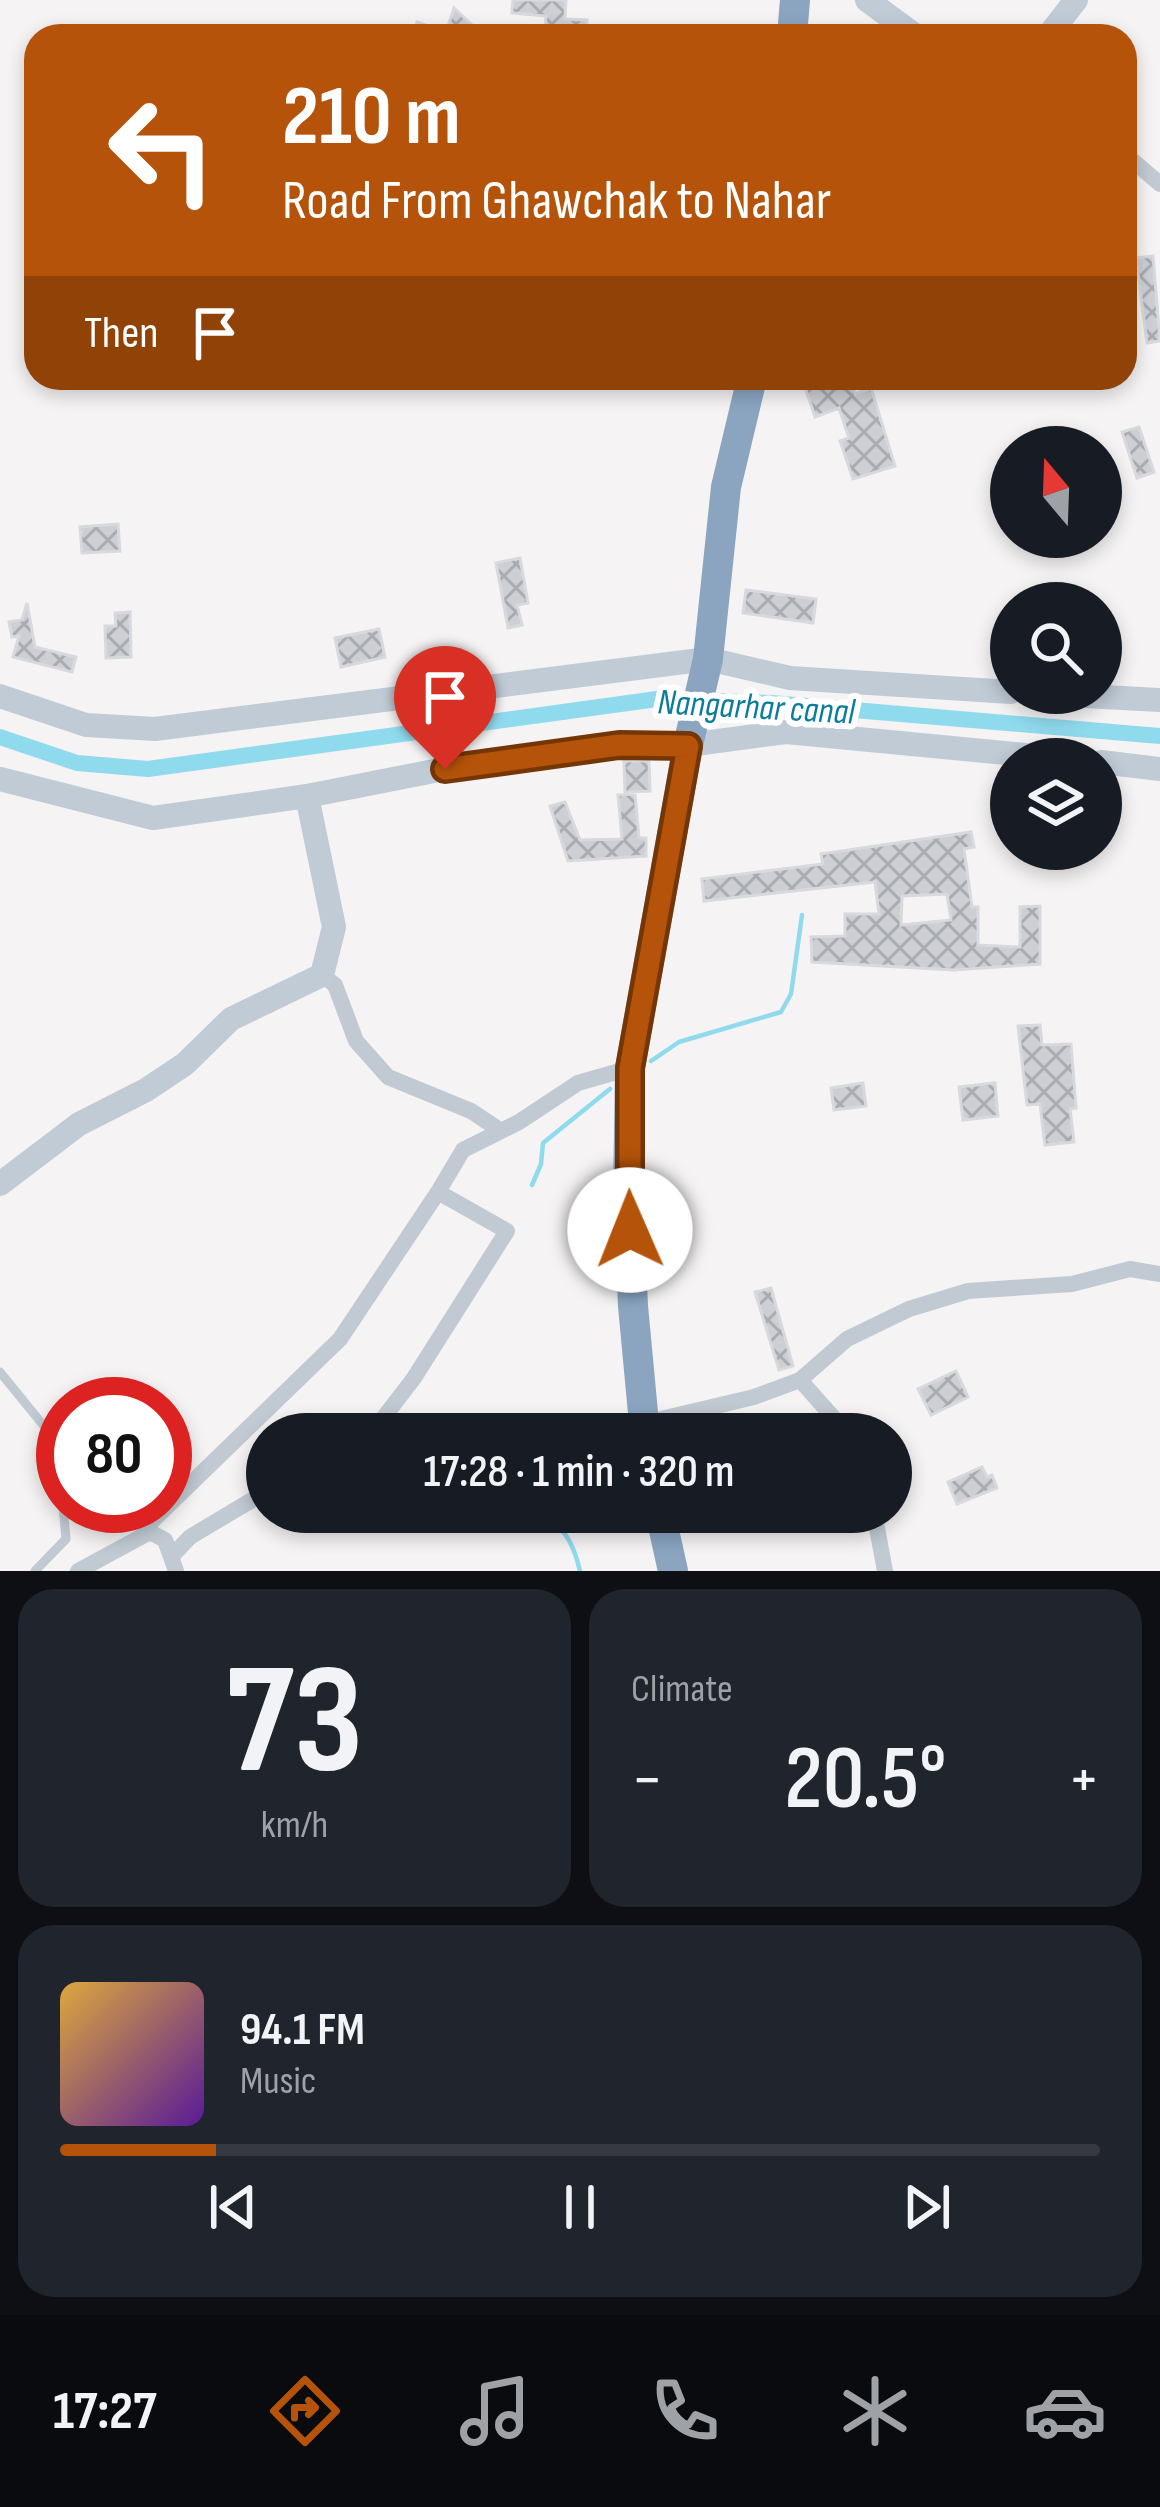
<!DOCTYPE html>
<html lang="en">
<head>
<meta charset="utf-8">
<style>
  body { margin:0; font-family:"Sofia Sans Condensed",sans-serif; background:#20242c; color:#f1f3f6; height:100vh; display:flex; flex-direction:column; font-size:45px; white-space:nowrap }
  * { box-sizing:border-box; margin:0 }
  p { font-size:39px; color:#9ea1a6 }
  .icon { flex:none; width:66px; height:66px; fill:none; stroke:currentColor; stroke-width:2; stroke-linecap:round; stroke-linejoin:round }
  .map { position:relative; height:1571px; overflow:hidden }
  .panel { display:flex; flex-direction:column; gap:18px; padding:18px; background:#0d0f14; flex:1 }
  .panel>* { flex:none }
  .hud { position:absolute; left:24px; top:24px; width:1113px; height:366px; border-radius:36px; box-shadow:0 6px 18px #0003; background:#b45309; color:#fff; overflow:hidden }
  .needle { width:78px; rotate:341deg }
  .controls { position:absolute; left:990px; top:426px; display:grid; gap:24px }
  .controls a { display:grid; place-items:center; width:132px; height:132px; border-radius:50%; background:#171b24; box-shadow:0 6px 18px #0003; font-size:60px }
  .speed { position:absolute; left:36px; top:1377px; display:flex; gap:24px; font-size:60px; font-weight:700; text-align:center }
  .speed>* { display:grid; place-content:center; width:156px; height:156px; border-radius:50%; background:#171b24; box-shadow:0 6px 18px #0003; line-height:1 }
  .speed .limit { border:18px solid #d22; background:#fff; color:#111 }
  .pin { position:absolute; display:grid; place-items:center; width:102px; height:102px; color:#fff; margin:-123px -51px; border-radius:50% 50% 50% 0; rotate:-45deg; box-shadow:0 0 12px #0007 }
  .pin .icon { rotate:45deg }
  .me { position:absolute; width:132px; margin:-66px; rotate:359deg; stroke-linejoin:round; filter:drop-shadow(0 0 9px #0008) }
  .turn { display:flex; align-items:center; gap:42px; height:252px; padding:0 60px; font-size:54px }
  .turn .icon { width:156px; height:156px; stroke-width:2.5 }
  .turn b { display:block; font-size:84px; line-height:102px }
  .then { display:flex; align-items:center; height:114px; padding:0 60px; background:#0003; gap:24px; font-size:45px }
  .big { font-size:90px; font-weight:600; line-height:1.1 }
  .panel .widget { flex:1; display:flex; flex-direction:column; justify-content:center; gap:18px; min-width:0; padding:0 42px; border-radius:36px; background:#20242c }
  .panel .dial { align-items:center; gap:0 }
  .dial b { font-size:156px; line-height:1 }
  .song { display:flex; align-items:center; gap:36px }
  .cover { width:144px; height:144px; border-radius:18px; background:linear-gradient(135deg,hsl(40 70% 55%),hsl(270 70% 35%)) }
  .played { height:12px; border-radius:6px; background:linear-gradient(90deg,#b45309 15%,#363941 15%) }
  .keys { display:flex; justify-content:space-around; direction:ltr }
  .heat { display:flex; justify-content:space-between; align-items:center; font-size:66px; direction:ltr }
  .panel .tiles { flex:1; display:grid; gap:18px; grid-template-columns:1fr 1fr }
  .widget:last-child { grid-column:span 2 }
  .trip { position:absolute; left:246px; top:1413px; width:666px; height:120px; border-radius:60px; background:#171b24; box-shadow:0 6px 18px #0003; font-weight:600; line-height:120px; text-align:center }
  .tabs { display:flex; height:192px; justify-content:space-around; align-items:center; background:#090b0e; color:#9ea1a6 }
  .tabs .icon { width:84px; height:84px }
  .tabs .current { color:#b45309 }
  .tabs b { font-size:54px; color:#f1f3f6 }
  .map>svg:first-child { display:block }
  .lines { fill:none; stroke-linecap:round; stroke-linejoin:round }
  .stream { stroke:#90daee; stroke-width:4.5 }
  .canal { stroke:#90daee; stroke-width:16 }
  .building { fill:url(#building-cross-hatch); stroke:#d7d9de; stroke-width:3; fill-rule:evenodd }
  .lane { stroke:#c1cad2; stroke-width:9 }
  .street { stroke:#c1cad2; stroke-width:16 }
  .secondary { stroke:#c1cbd6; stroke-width:24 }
  .highway { stroke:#8ba5c1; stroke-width:30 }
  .route-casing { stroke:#753606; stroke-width:30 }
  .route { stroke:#b45309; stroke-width:21 }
  .labels { text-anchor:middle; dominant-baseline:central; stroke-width:12; stroke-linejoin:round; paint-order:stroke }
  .water-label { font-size:36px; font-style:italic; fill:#0c7c9b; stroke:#fff }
</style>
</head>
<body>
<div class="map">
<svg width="1160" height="1571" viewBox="0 0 1160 1571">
  <defs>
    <pattern id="building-cross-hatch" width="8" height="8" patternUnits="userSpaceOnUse" patternTransform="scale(3)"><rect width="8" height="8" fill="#cdcfd5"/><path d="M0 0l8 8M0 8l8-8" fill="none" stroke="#a8abb0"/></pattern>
  </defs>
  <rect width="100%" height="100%" fill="#f5f3f3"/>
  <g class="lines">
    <!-- stream -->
    <path class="stream" d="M651 1061 679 1042 781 1012 791 994 802 915
      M532 1185 541 1164 543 1143 610 1089
      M545 1519C567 1527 575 1550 580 1571"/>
    <!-- canal -->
    <path class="canal" d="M0 737 77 763 148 769 657 699 772 703 1160 736"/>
  </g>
  <!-- building -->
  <path class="building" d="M513 0H566L565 19 587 20 586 34 545 32 546 16 512 13Z
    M454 8 484 36H412L417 22 446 32Z
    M1153 256 1160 341 1147 343 1136 258Z
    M839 378H850L855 394 871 388 895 466 853 479 840 441 849 438 839 408 815 417 805 387Z
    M1139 427 1154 472 1137 478 1122 432Z
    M118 524 120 551 82 553 80 527Z
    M520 558 528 603 517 605 522 625 508 628 496 563Z
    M746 590 816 599 813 623 743 613Z
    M27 603 35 647 76 657 72 672 13 657 19 636 12 637 9 622 22 620Z
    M130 612 131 657 106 658 105 626H116L115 613Z
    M379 629 385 657 341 667 335 638Z
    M624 761H649L650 791 625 792Z
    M635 794 639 838H646V856L568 861 550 806 565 802 580 840 622 839 618 795Z
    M971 832 974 847 964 849 972 907H978V945L1020 947V907L1040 906V964L954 970 812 962 811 937 845 936V914H879L875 882 704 901 702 879 823 864 821 854ZM947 894 951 920 901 925 902 896Z
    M1040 1025 1042 1045 1071 1044 1076 1108 1070 1109 1074 1142 1045 1145 1040 1104 1027 1105 1018 1026Z
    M863 1083 866 1106 834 1110 831 1088Z
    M995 1083 998 1116 963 1120 959 1087Z
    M771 1288 793 1366 779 1370 755 1292Z
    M956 1371 968 1397 931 1415 918 1389Z
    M982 1467 987 1477 992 1475 997 1488 957 1504 948 1482Z"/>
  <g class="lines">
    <!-- lane -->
    <path class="lane" d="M0 1372 48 1431 63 1501
      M35 1571 66 1539 63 1506"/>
    <!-- street -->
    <path class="street" d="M1125 154 1160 184
      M322 975 335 985 356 1041 388 1077 471 1111 501 1131
      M800 1380 848 1434
      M644 1423 754 1397 800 1380 847 1339 909 1309 968 1291 1072 1284 1130 1269 1160 1274
      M371 1434 414 1378 507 1231 438 1192 463 1150 519 1122 578 1083 630 1068
      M874 1512 885 1571
      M145 1534 147 1526 340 1339 438 1192
      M171 1557 190 1537 267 1491
      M78 1571 150 1532 165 1540 176 1571"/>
    <!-- secondary -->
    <path class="secondary" d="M867 0 916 36
      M1048 36 1076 0
      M1028 693 1160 700
      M0 696 86 725 155 729 708 659 790 678 1011 692
      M1101 762 1160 769
      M0 779 153 818 307 796 490 760 619 745H688L786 732 1068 759
      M0 1184 79 1124 146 1090 185 1064 231 1019 322 975 334 927 307 796"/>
    <!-- highway -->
    <path class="highway" d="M792 36 795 0
      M645 1434 633 1306 628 1192 630 1068 688 745 708 659 726 487 752 378
      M660 1512 673 1571"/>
  </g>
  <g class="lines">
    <defs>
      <path id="route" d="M445 769 619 745 688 746 630 1068V1230"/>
    </defs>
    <!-- route casing -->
    <use href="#route" class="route-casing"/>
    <!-- route -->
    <use href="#route" class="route"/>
  </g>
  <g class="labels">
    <!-- water labels -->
    <g class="water-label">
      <text transform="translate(756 708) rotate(3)">Nangarhar canal</text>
    </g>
  </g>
</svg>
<div class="controls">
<a><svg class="needle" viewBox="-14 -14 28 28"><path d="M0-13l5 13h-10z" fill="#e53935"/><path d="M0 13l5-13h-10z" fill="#9ea1a6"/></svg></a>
<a><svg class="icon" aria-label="search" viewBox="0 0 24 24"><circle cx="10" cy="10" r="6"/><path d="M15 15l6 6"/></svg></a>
<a><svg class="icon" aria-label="layers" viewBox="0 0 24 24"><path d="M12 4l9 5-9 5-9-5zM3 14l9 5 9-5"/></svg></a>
</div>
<div class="speed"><div class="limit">80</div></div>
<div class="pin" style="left:445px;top:769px;background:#d93025"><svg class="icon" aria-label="arrive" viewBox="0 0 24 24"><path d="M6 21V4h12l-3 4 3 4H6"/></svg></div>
<svg class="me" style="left:630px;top:1230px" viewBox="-20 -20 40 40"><circle r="19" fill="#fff"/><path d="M0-13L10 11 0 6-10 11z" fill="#b45309"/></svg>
<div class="trip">17:28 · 1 min · 320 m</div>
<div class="hud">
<div class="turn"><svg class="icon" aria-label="left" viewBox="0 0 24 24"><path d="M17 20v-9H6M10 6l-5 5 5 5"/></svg><div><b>210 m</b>Road From Ghawchak to Nahar</div></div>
<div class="then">Then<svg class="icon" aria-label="arrive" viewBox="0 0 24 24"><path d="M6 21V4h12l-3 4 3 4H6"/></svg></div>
</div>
</div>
<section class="panel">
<div class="tiles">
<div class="widget dial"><b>73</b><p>km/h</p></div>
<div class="widget"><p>Climate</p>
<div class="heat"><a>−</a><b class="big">20.5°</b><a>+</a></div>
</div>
<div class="widget">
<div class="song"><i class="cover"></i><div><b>94.1 FM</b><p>Music</p></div></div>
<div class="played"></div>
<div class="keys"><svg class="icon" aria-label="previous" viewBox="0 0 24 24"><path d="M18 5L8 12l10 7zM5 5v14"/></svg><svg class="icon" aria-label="pause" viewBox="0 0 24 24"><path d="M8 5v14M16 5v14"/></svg><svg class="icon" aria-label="next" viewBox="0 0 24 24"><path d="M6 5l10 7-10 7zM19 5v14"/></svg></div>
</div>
</div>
</section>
<nav class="tabs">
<b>17:27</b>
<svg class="icon current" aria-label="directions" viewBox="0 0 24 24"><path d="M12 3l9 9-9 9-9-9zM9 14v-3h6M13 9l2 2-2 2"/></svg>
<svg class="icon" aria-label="music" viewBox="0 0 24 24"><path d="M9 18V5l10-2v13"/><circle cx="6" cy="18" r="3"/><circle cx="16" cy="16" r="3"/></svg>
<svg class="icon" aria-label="phone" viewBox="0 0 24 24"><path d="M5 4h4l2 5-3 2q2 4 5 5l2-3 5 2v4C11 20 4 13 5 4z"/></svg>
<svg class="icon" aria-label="climate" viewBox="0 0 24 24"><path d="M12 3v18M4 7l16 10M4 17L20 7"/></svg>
<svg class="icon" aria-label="car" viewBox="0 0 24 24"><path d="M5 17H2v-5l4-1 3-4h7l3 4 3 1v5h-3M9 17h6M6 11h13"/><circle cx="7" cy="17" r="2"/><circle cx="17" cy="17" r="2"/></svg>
</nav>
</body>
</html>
